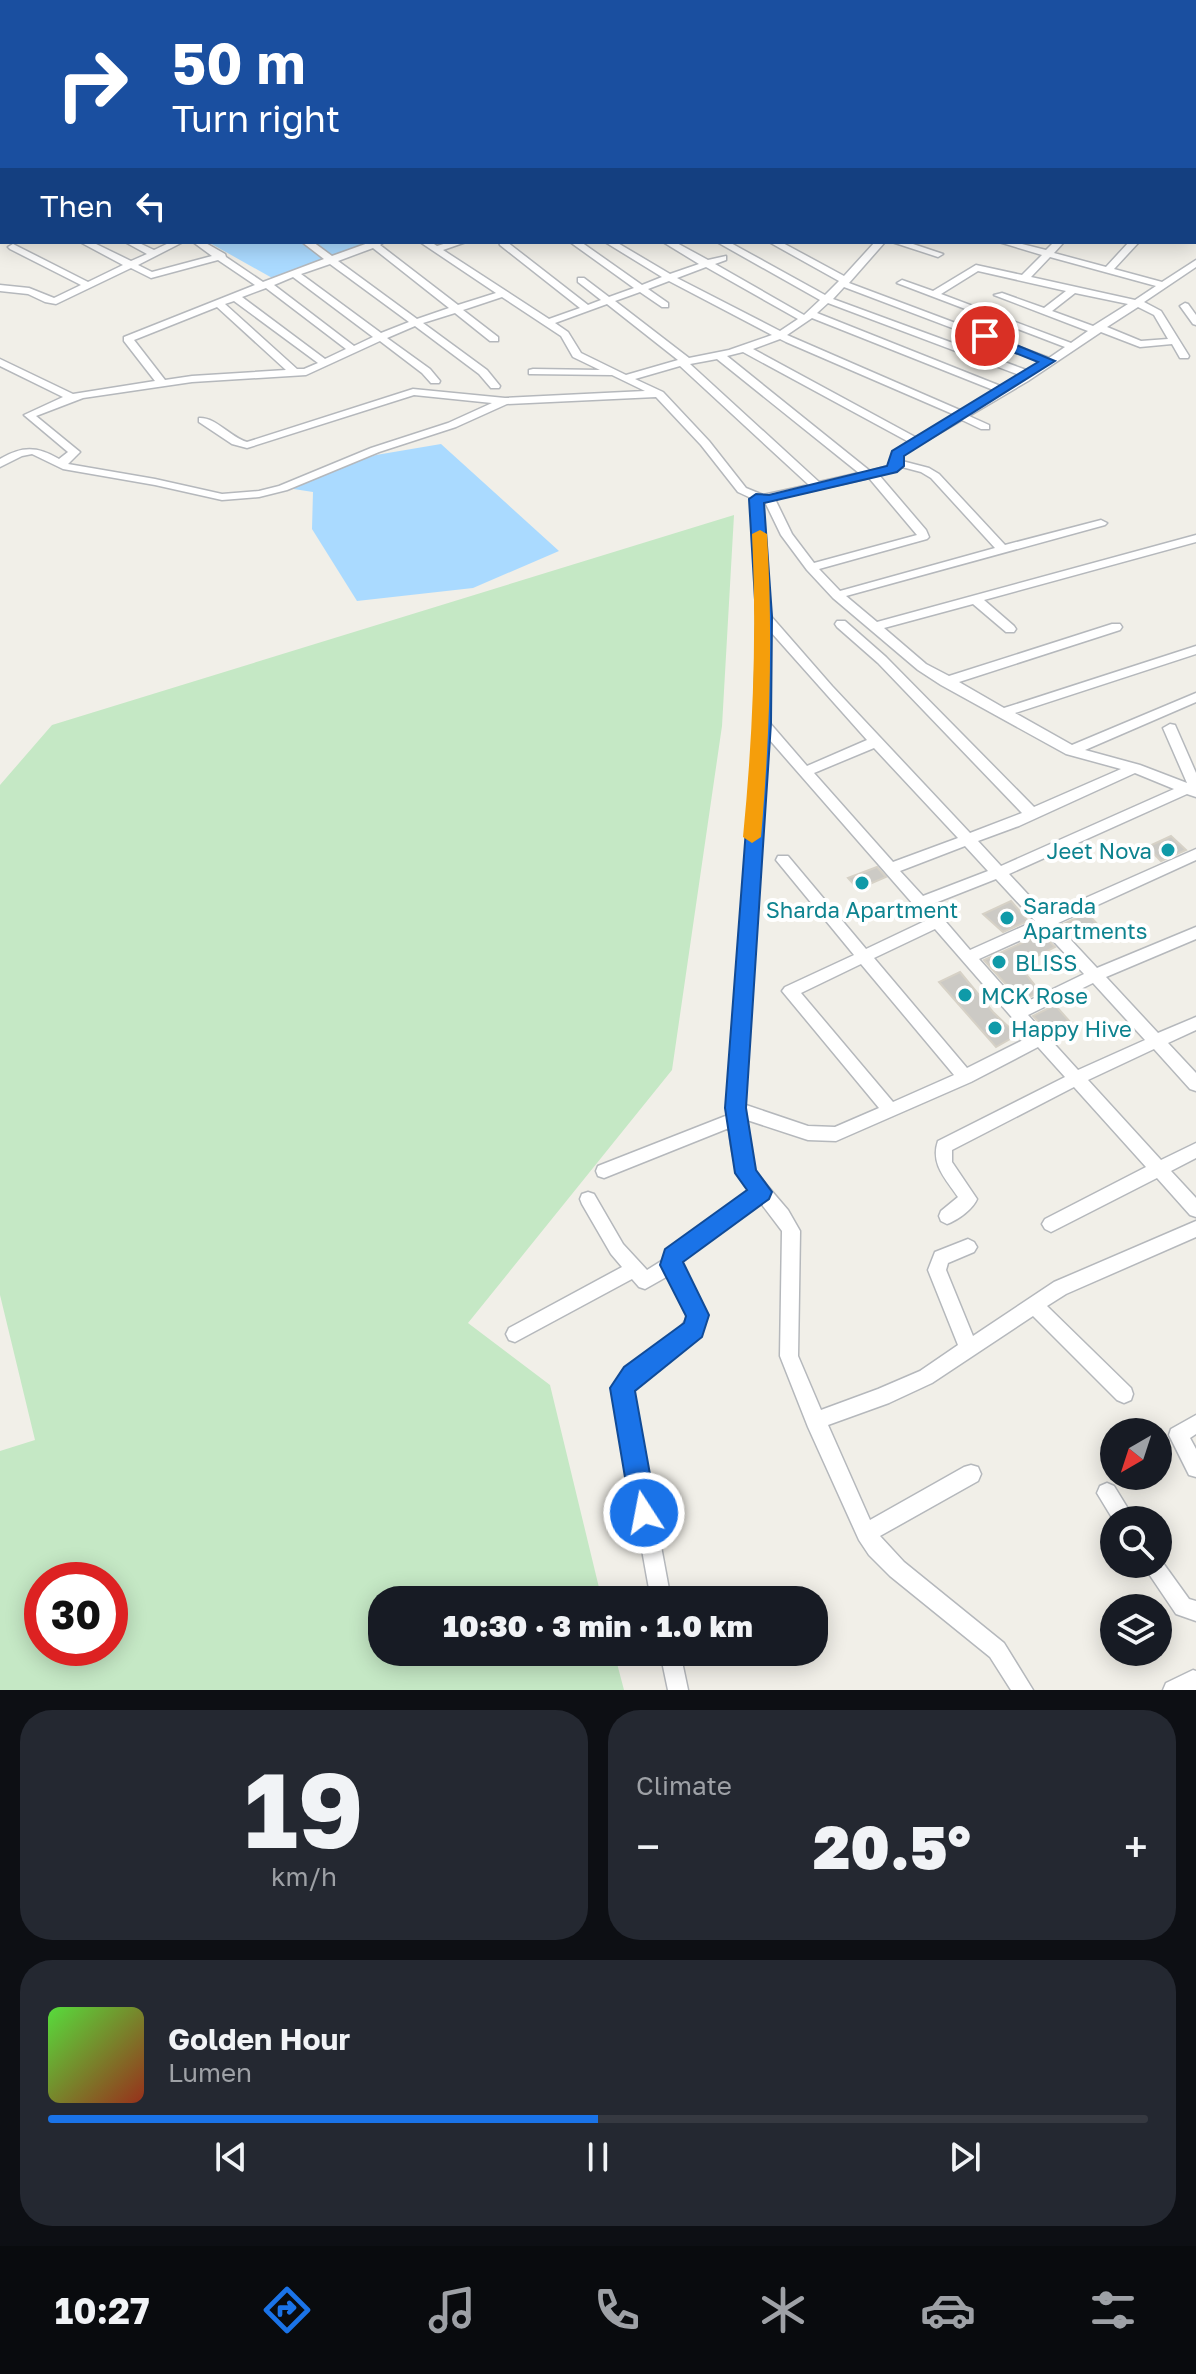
<!DOCTYPE html>
<html lang="en">
<head>
<meta charset="utf-8">
<style>
  body { margin:0; font-family:"Golos Text",sans-serif; background:#242831; color:#f1f3f6; height:100vh; display:flex; flex-direction:column; font-size:30px; white-space:nowrap }
  * { box-sizing:border-box; margin:0 }
  p { font-size:26px; color:#9ea1a6 }
  .icon { flex:none; width:44px; height:44px; fill:none; stroke:currentColor; stroke-width:2; stroke-linecap:round; stroke-linejoin:round }
  .map { position:relative; height:1690px; overflow:hidden }
  .sheet { display:flex; flex-direction:column; gap:20px; padding:20px; background:#0d0f14; flex:1 }
  .sheet>* { flex:none }
  .top-card { position:absolute; left:0px; top:0px; width:1196px; height:244px; box-shadow:0 4px 20px #0003; background:#1a4fa0; color:#fff; overflow:hidden }
  .needle { width:52px; rotate:219deg }
  .controls { position:absolute; left:1100px; top:1418px; display:grid; gap:16px }
  .controls a { display:grid; place-items:center; width:72px; height:72px; border-radius:50%; background:#171b24; box-shadow:0 4px 20px #0003; font-size:40px }
  .speed { position:absolute; left:24px; top:1562px; display:flex; gap:16px; font-size:40px; font-weight:700; text-align:center }
  .speed>* { display:grid; place-content:center; width:104px; height:104px; border-radius:50%; background:#171b24; box-shadow:0 4px 20px #0003; line-height:1 }
  .speed .limit { border:12px solid #d22; background:#fff; color:#111 }
  .pin { position:absolute; display:grid; place-items:center; width:68px; height:68px; color:#fff; margin:-34px; border:4px solid #fff; border-radius:50%; box-shadow:0 2px 8px #0007 }
  .me { position:absolute; width:88px; margin:-44px; rotate:349deg; stroke-linejoin:round; filter:drop-shadow(0 0 6px #0008) }
  .turn { display:flex; align-items:center; gap:28px; height:168px; padding:0 40px; font-size:36px }
  .turn .icon { width:104px; height:104px; stroke-width:2.5 }
  .turn b { display:block; font-size:56px; line-height:68px }
  .then { display:flex; align-items:center; height:76px; padding:0 40px; background:#0003; gap:16px; font-size:30px }
  .big { font-size:60px; font-weight:800; line-height:1.1 }
  .sheet .widget { flex:1; display:flex; flex-direction:column; justify-content:center; gap:12px; min-width:0; padding:0 28px; border-radius:32px; background:#242831 }
  .sheet .dial { align-items:center; gap:0 }
  .dial b { font-size:104px; line-height:1 }
  .song { display:flex; align-items:center; gap:24px }
  .cover { width:96px; height:96px; border-radius:12px; background:linear-gradient(135deg,hsl(110 70% 55%),hsl(10 70% 35%)) }
  .played { height:8px; border-radius:4px; background:linear-gradient(90deg,#1a73e8 50%,#363941 50%) }
  .keys { display:flex; justify-content:space-around; direction:ltr }
  .heat { display:flex; justify-content:space-between; align-items:center; font-size:44px; direction:ltr }
  .sheet .tiles { flex:1; display:grid; gap:20px; grid-template-columns:1fr 1fr }
  .widget:last-child { grid-column:span 2 }
  .trip { position:absolute; left:368px; top:1586px; width:460px; height:80px; border-radius:32px; background:#171b24; box-shadow:0 4px 20px #0003; font-weight:800; line-height:80px; text-align:center }
  .dock { display:flex; height:128px; justify-content:space-around; align-items:center; background:#090b0e; color:#9ea1a6 }
  .dock .icon { width:56px; height:56px }
  .dock .active { color:#1a73e8 }
  .dock b { font-size:36px; color:#f1f3f6 }
  .map>svg:first-child { display:block }
  .green { fill:#c5e8c5; fill-rule:evenodd }
  .water { fill:#aadaff }
  .building { fill:#cccac5; stroke:#d6d1c6; stroke-width:2 }
  .lines { fill:none; stroke-linecap:round; stroke-linejoin:round }
  .minor-casing { stroke:#b5b8bc; stroke-width:3 }
  .minor { fill:#fff; fill-rule:evenodd }
  .route { fill:#1a73e8; stroke:#114b97; stroke-width:2 }
  .slow { fill:#f59e0b }
  .culture-dot { fill:#0f9aa8; stroke:#fff; stroke-width:3 }
  .labels { text-anchor:middle; dominant-baseline:central; stroke-width:8; stroke-linejoin:round; paint-order:stroke }
  .culture-label { font-size:22px; fill:#0d838f; stroke:#fff; text-anchor:start }
</style>
</head>
<body>
<div class="map">
<svg width="1196" height="1690" viewBox="0 0 1196 1690">
  <rect width="100%" height="100%" fill="#f1efe8"/>
  <!-- green -->
  <path class="green" d="M734 515 722 726 672 1070 468 1323 550 1385 602 1600H382V1652H614L624 1690H0V1451L35 1440 0 1295V785L52 725ZM42 1580H110V1648H42Z"/>
  <!-- water -->
  <path class="water" d="M288 0H649L642 2Z
    M208 242H374L274 279Z
    M441 444 559 551 473 588 357 601 312 529 313 492 287 488 289 485 376 455Z"/>
  <!-- building -->
  <path class="building" d="M1171 836 1186 850 1161 861 1147 847Z
    M877 867 886 877 858 889 848 878Z
    M1011 901 1028 921 1003 932 983 914Z
    M1087 913 1100 927 1075 940 1061 925Z
    M1042 934 1055 947 1019 965 1040 992 1021 1001 984 960Z
    M960 972 993 1012 1017 1035 996 1047 939 982Z
    M1055 1005 1071 1023 1049 1033 1033 1016Z"/>
  <g class="lines">
    <defs>
      <path id="minor" d="M279 0H288L290 2H281Z
        M677 0H683L685 2H677Z
        M765 0H775L778 2H768Z
        M1194 128H1196V132H1194Z
        M1196 160V167L1194 168V161Z
        M0 172 2 173V179L0 178Z
        M1194 173H1196V179H1194Z
        M1194 203H1196V209H1194Z
        M1194 228 1196 229V235L1194 234Z
        M80 242H92L131 261 147 254 125 242H137L154 250 171 242H183L138 265 152 272 212 256 193 242H204L225 254 226 257 263 282 324 259 302 242H313L332 256 371 242H384L380 245 458 305 496 293 420 242H431L437 246 450 242H466L443 250 549 319 580 308 500 245 499 242H507L588 305 601 300 578 282V278H584L609 297 634 288 570 242H581L642 285 662 277 605 242H616L670 274 699 264 663 242H675L708 260 726 256V260L715 264 804 315 820 300 717 242H729L825 295 839 281 769 242H781L844 276 875 242H885L849 283 1049 358 1065 347 897 283 902 280 933 291 976 265 1022 275 1042 255 999 242H1014L1046 250 1054 242H1064L1054 253 1106 267 1129 242H1139L1114 269 1162 282 1196 260V267L1144 302 1161 311 1189 356 1188 358H1180L1172 344 1140 347 1101 332 1028 381 969 416 989 425V429H981L962 420 902 455V461L929 468 939 474 1005 545 1101 520 1107 523 1105 525 846 596 877 622 1196 535V542L984 600 1014 626 1016 629 1014 632H1006L973 604 884 628 926 664 949 676 1112 624H1120L1122 627 1120 630 959 682 1004 708 1196 646V654L1015 713 1072 745 1196 693V702L1085 750 1140 765 1187 783 1163 728 1170 724 1175 725 1196 773V797L1187 794 1009 874 1047 915 1196 849V860L1056 924 1097 968 1196 927V939L1106 977 1158 1033 1196 1017V1030L1168 1043 1196 1073V1091L1190 1089 1154 1049 1088 1080 1161 1160 1196 1143V1158L1171 1171 1196 1198V1217L1190 1215 1157 1178 1057 1229 1051 1232 1045 1229 1042 1224 1045 1219 1146 1167 1074 1087 952 1150V1162L977 1199C973 1209 958 1220 947 1224L941 1221 939 1216 941 1211 958 1197C946 1179 930 1164 938 1141L1065 1077 1038 1047 971 1082 836 1141 808 1140 744 1119 752 1168 788 1210 800 1231 798 1356 821 1410 878 1389 920 1371 958 1345 928 1270 935 1252 968 1239 974 1242 977 1247 974 1252 948 1263 946 1270 973 1336 1054 1282 1196 1221V1237L1066 1294 1047 1306 1131 1388 1133 1394 1131 1400 1124 1403 1117 1400 1033 1316 932 1383 889 1403 828 1425 870 1520 964 1467 971 1465 978 1467 981 1474 978 1481 880 1536 904 1562 1004 1643 1033 1690H1011L990 1657 890 1576 869 1555 859 1540 808 1427 780 1356 782 1231 760 1202 681 1260 680 1264 706 1315C703 1321 701 1328 698 1333 682 1358 648 1365 632 1390L671 1600H651L613 1388C628 1353 673 1349 688 1315L668 1276 645 1289 639 1287 632 1279 515 1342 509 1340 506 1334 509 1328 622 1267 611 1254 582 1204 580 1199 582 1194 588 1192 594 1194 623 1244 647 1270 663 1260 667 1250 749 1191C735 1172 731 1152 729 1128L604 1178 598 1176 596 1171 598 1166 728 1115 755 723 758 616 751 498 738 492 701 445 656 397 507 404 456 427 379 452 287 490 259 497 222 500 155 485 63 469 32 454 22 456 0 467V459C22 446 37 446 59 459L68 452 24 415 63 397 0 366V359L73 394 155 381 124 341V337L255 285 218 260 151 278 131 268 56 304 45 302 28 294 0 291V285L29 288 54 298 81 285 10 249 8 247 13 244 88 282 123 265ZM373 248 449 308 417 319 338 261ZM1050 257 1156 286 1135 300 1031 277ZM330 264 409 322 381 333 301 274ZM706 267 798 319 780 331 677 278ZM978 271 1066 291 1044 308 1002 293 994 295 1088 331 1071 343 941 294ZM293 277 373 337 354 346 274 285ZM669 281 772 335 729 350 689 358 615 301 640 292 662 307H668V303L648 289ZM844 287 1042 362 1029 371 833 299ZM266 288 346 349 325 359 242 297ZM1075 293 1128 304 1093 326 1052 311ZM502 297 561 336 573 357 600 370 533 369 529 370V374L612 375 645 391 505 398 413 389 247 442C230 437 216 417 199 418V422L232 444 247 448 414 395 492 403 448 423 371 448 279 486 259 491 222 494 155 479 68 464 80 452 36 416 83 398 192 382 306 375 380 341 422 373 431 383H439L440 381 430 369 387 338 415 326 479 374 491 388H499L500 386 487 370 423 323 455 313 490 341H498V337L463 310ZM234 301 318 363 304 369H297L225 304ZM828 303 1022 376 1003 387 817 313ZM607 304 678 360 626 375 581 353 568 332 555 323ZM217 307 286 370 192 376 165 380 134 340ZM1138 307 1154 315 1168 339 1141 341 1107 327ZM812 318 996 391 962 411 787 335ZM780 339 786 342 955 415 917 438 753 349ZM743 352 909 442 893 452 892 465 870 471 727 356ZM717 359 859 473 819 482 690 364ZM680 366 809 485 763 495 746 488 709 441 663 392 635 379ZM902 467 921 472 931 478 995 548 840 591 819 569 927 539 929 537 926 530 879 475 896 471ZM869 478 917 535 814 563 792 534 775 499ZM762 502H765L781 535 807 570 833 598 918 670 941 685 1066 754 1121 769 1034 807 886 657 845 621H837L835 624 837 627 878 663 1022 813 970 833 832 686 770 615ZM770 631 867 740 807 766 769 722ZM768 738 927 920 866 949 788 856H778L776 860 854 955 785 987 782 991 879 1108 835 1127 808 1126 743 1104ZM874 748 958 838 893 862 814 773ZM1135 773 1174 789 1001 866 978 841 1019 826ZM965 846 988 871 923 896 900 871ZM996 879 1035 921 970 950 946 922 944 917 930 905ZM935 929 1029 1037 967 1068 874 958ZM1043 930 1084 974 1020 1005 979 959ZM861 964 954 1075 893 1102 801 993ZM1093 983 1145 1040 1078 1070 1028 1015Z
        M892 242H907L943 254 938 257Z
        M1185 303 1188 304 1196 315V325L1193 324 1180 306Z
        M1196 1415V1434L1190 1438 1196 1449V1477L1189 1475 1169 1435 1171 1429Z
        M1107 1483 1114 1486 1135 1520 1114 1521 1097 1493 1100 1486Z
        M1158 1556 1189 1599 1196 1601V1621L1176 1614 1147 1571 1144 1564H1158Z
        M660 1652H680L688 1690H668Z
        M1193 1670 1196 1671V1690H1163L1166 1683Z"/>
    </defs>
    <!-- minor casing -->
    <use href="#minor" class="minor-casing"/>
    <!-- minor -->
    <use href="#minor" class="minor"/>
  </g>
  <!-- route -->
  <path class="route" d="M985 332 1055 361 904 456V466L897 472 764 503 772 616 771 723 746 1108 756 1170 772 1192 769 1199 683 1262 709 1315 702 1337 635 1391 657 1513 653 1522 644 1526 635 1522 631 1513 610 1388 624 1367 684 1323 686 1316 660 1265 665 1249 747 1190 735 1173 725 1108 754 723 756 616 749 499 756 494 769 495 887 466 892 451 1038 362 980 339V333Z"/>
  <!-- slow -->
  <path class="slow" d="M760 530 767 534C773 636 770 735 761 837L752 843 743 837C753 735 757 636 752 534Z"/>
  <!-- markers -->
  <g class="culture-dot">
    <circle cx="1168" cy="850" r="8"/>
    <circle cx="862" cy="883" r="8"/>
    <circle cx="1007" cy="918" r="8"/>
    <circle cx="999" cy="962" r="8"/>
    <circle cx="965" cy="995" r="8"/>
    <circle cx="995" cy="1028" r="8"/>
  </g>
  <g class="labels">
    <!-- culture labels -->
    <g class="culture-label">
      <text x="1152" y="850" text-anchor="end">Jeet Nova</text>
      <text x="1023" y="905">Sarada<tspan x="1023" dy="25">Apartments</tspan></text>
      <text x="862" y="909" text-anchor="middle">Sharda Apartment</text>
      <text x="1015" y="962">BLISS</text>
      <text x="981" y="995">MCK Rose</text>
      <text x="1011" y="1028">Happy Hive</text>
    </g>
  </g>
</svg>
<div class="controls">
<a><svg class="needle" viewBox="-14 -14 28 28"><path d="M0-13l5 13h-10z" fill="#e53935"/><path d="M0 13l5-13h-10z" fill="#9ea1a6"/></svg></a>
<a><svg class="icon" aria-label="search" viewBox="0 0 24 24"><circle cx="10" cy="10" r="6"/><path d="M15 15l6 6"/></svg></a>
<a><svg class="icon" aria-label="layers" viewBox="0 0 24 24"><path d="M12 4l9 5-9 5-9-5zM3 14l9 5 9-5"/></svg></a>
</div>
<div class="speed"><div class="limit">30</div></div>
<div class="pin" style="left:985px;top:336px;background:#d93025"><svg class="icon" aria-label="arrive" viewBox="0 0 24 24"><path d="M6 21V4h12l-3 4 3 4H6"/></svg></div>
<svg class="me" style="left:644px;top:1513px" viewBox="-20 -20 40 40"><circle r="17" fill="#1a73e8" stroke="#fff" stroke-width="3"/><path d="M0-11L8 9 0 5-8 9z" fill="#fff"/></svg>
<div class="trip">10:30 · 3 min · 1.0 km</div>
<div class="top-card">
<div class="turn"><svg class="icon" aria-label="right" viewBox="0 0 24 24"><path d="M7 20v-9h11M14 6l5 5-5 5"/></svg><div><b>50 m</b>Turn right</div></div>
<div class="then">Then<svg class="icon" aria-label="left" viewBox="0 0 24 24"><path d="M17 20v-9H6M10 6l-5 5 5 5"/></svg></div>
</div>
</div>
<section class="sheet">
<div class="tiles">
<div class="widget dial"><b>19</b><p>km/h</p></div>
<div class="widget"><p>Climate</p>
<div class="heat"><a>−</a><b class="big">20.5°</b><a>+</a></div>
</div>
<div class="widget">
<div class="song"><i class="cover"></i><div><b>Golden Hour</b><p>Lumen</p></div></div>
<div class="played"></div>
<div class="keys"><svg class="icon" aria-label="previous" viewBox="0 0 24 24"><path d="M18 5L8 12l10 7zM5 5v14"/></svg><svg class="icon" aria-label="pause" viewBox="0 0 24 24"><path d="M8 5v14M16 5v14"/></svg><svg class="icon" aria-label="next" viewBox="0 0 24 24"><path d="M6 5l10 7-10 7zM19 5v14"/></svg></div>
</div>
</div>
</section>
<nav class="dock">
<b>10:27</b>
<svg class="icon active" aria-label="directions" viewBox="0 0 24 24"><path d="M12 3l9 9-9 9-9-9zM9 14v-3h6M13 9l2 2-2 2"/></svg>
<svg class="icon" aria-label="music" viewBox="0 0 24 24"><path d="M9 18V5l10-2v13"/><circle cx="6" cy="18" r="3"/><circle cx="16" cy="16" r="3"/></svg>
<svg class="icon" aria-label="phone" viewBox="0 0 24 24"><path d="M5 4h4l2 5-3 2q2 4 5 5l2-3 5 2v4C11 20 4 13 5 4z"/></svg>
<svg class="icon" aria-label="climate" viewBox="0 0 24 24"><path d="M12 3v18M4 7l16 10M4 17L20 7"/></svg>
<svg class="icon" aria-label="car" viewBox="0 0 24 24"><path d="M5 17H2v-5l4-1 3-4h7l3 4 3 1v5h-3M9 17h6M6 11h13"/><circle cx="7" cy="17" r="2"/><circle cx="17" cy="17" r="2"/></svg>
<svg class="icon" aria-label="filters" viewBox="0 0 24 24"><path d="M4 7h16M4 17h16"/><circle cx="9" cy="7" r="2"/><circle cx="15" cy="17" r="2"/></svg>
</nav>
</body>
</html>
